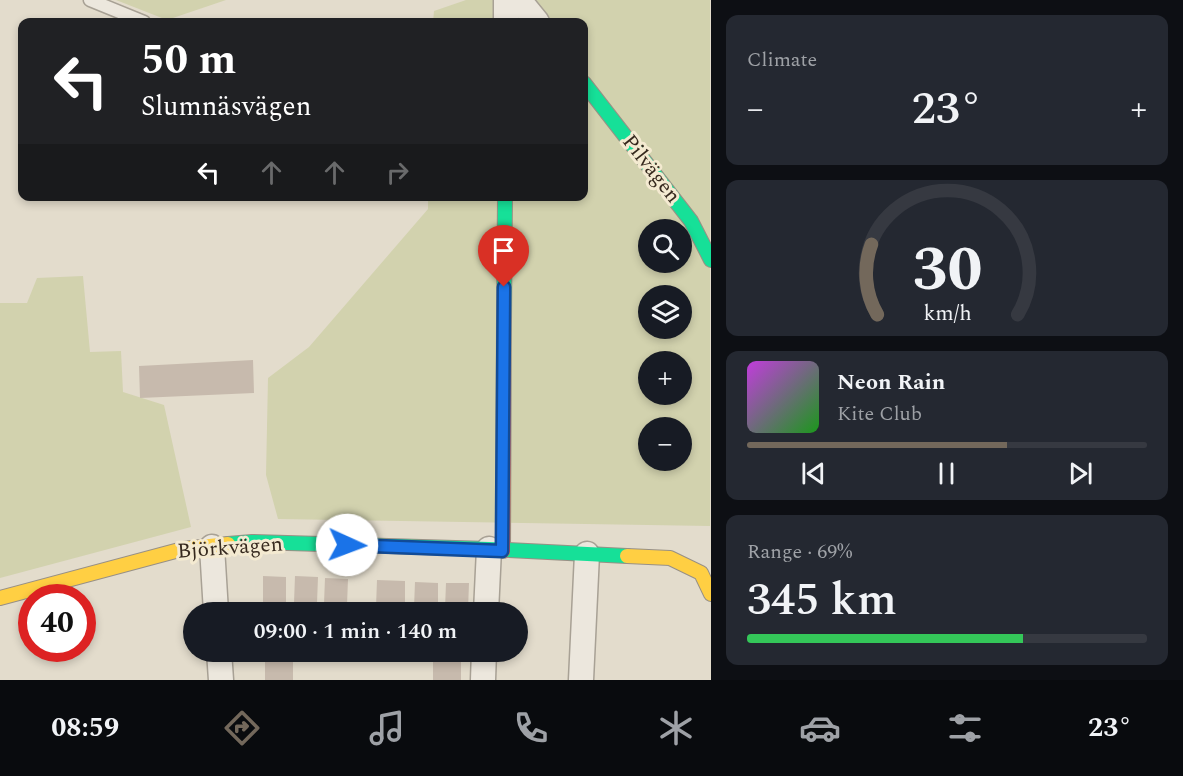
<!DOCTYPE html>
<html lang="en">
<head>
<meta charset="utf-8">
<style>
  body { margin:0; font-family:Spectral,serif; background:#242831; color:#f1f3f6; height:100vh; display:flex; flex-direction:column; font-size:22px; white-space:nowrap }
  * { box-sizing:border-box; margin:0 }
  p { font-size:20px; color:#9ea1a6 }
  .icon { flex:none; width:33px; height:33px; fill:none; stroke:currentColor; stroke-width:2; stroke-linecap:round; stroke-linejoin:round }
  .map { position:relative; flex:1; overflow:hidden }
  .side { display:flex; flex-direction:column; gap:15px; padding:15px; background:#0d0f14; width:472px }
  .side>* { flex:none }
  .guide { position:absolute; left:18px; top:18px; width:570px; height:183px; border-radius:12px; box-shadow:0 3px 9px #0003; background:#202124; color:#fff; overflow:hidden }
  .buttons { position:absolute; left:638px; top:219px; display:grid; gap:12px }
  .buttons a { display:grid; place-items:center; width:54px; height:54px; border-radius:50%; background:#171b24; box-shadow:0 3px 9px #0003; font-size:30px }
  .speed { position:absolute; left:18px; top:584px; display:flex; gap:12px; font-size:30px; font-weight:700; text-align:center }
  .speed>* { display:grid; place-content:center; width:78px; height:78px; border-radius:50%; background:#171b24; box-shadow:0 3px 9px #0003; line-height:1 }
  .speed .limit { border:9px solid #d22; background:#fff; color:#111 }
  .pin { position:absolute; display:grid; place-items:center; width:51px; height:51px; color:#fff; margin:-62px -26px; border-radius:50% 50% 50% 0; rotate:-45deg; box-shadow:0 0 6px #0007 }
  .pin .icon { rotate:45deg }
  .me { position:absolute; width:66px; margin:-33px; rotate:92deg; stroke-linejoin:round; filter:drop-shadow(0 0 4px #0008) }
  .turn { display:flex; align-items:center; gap:21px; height:126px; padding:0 24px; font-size:27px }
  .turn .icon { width:78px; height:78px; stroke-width:2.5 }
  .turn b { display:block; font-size:42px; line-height:51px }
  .lanes { display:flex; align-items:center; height:57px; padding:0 24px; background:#0003; justify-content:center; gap:30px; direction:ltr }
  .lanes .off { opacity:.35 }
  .big { font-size:45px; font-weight:600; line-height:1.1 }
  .side .card { flex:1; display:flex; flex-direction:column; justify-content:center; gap:9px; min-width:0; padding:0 21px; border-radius:12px; background:#242831 }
  .side .dial { align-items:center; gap:0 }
  .dial svg { height:156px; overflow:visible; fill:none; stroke:#363941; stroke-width:7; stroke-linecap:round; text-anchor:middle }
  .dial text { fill:#f1f3f6; stroke:none }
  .song { display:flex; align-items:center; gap:18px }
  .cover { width:72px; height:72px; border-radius:9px; background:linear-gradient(135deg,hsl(290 70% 55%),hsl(120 70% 35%)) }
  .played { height:6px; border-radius:3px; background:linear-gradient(90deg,#73685b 65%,#363941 65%) }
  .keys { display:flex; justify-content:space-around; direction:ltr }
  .heat { display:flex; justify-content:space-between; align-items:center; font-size:33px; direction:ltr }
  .charge { height:9px; border-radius:4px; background:linear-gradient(90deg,#34c759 69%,#363941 0) }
  .trip { position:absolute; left:183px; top:602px; width:345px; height:60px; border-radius:30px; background:#171b24; box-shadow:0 3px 9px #0003; font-weight:600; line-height:60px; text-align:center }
  .menu { display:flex; height:96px; justify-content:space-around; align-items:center; background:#090b0e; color:#9ea1a6 }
  .menu .icon { width:42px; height:42px }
  .menu .selected { color:#73685b }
  .menu b { font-size:27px; color:#f1f3f6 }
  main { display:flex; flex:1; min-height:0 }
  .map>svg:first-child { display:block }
  .green { fill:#d2d2ae; fill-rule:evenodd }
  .building { fill:#c7baad }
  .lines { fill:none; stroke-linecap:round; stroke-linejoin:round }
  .lane-casing { stroke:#a8a195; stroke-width:15 }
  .street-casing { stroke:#a8a195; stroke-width:27 }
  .fast-casing { stroke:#989085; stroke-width:16 }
  .slow-casing { stroke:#989085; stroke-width:16 }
  .jam-casing { stroke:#989085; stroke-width:16 }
  .lane { stroke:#ece7dd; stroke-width:12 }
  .street { stroke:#ece7dd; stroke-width:24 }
  .fast { stroke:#16e098; stroke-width:14 }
  .slow { stroke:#ffcf43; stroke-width:14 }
  .jam { stroke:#f24e42; stroke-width:14 }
  .route-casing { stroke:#114b97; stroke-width:15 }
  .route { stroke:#1a73e8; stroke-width:10 }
  .labels { text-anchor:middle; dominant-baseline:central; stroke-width:6; stroke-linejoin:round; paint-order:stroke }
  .street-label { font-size:21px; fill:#36291e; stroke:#f4ead1 }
</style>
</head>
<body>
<main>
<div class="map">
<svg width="711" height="680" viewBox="0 0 711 680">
  <rect width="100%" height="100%" fill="#e3dccc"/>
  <!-- green -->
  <path class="green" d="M116 0H226L167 20Z
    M466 0H710V526L278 519 266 475 268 378 309 347 428 209V197L584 196V22H433L434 11ZM648 230H681V262H648ZM648 296H681V328H648ZM648 362H681V394H648ZM648 428H681V460H648Z
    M83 276 90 352 121 351 123 392 164 405 191 527 0 578V303H27L37 278Z"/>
  <!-- building -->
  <path class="building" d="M253 360 254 393 140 398 139 366Z
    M263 576 286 577V603H263Z
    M295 576 318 577 317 603H294Z
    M325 578 348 579 347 605 324 604Z
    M377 580 405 581V607H376Z
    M415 582 438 583V609L414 608Z
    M446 583H469L468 610 445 609Z
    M273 651H293V680H265V658H273Z
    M433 651H461V680H433Z"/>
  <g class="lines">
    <defs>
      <path id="lane" d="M90 0 144 22"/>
      <path id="street" d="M519 0 537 22
        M506 22V0
        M212 547 216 612
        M486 612 489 549
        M219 651 221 680
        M483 680 484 651
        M581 680 587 554"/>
      <path id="fast" d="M584 83 691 221 711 260
        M504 319 505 196
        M228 544 252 542 489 549 627 556"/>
      <path id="slow" d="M627 556 670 558 701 573 711 594
        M0 598 183 549 228 544"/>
      <path id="jam" d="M503 551 504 319"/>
    </defs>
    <!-- lane casing -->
    <use href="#lane" class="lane-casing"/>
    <!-- street casing -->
    <use href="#street" class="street-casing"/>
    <!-- fast casing -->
    <use href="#fast" class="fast-casing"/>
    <!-- slow casing -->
    <use href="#slow" class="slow-casing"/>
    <!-- jam casing -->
    <use href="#jam" class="jam-casing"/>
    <!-- lane -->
    <use href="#lane" class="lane"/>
    <!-- street -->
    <use href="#street" class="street"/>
    <!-- fast -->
    <use href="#fast" class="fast"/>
    <!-- slow -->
    <use href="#slow" class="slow"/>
    <!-- jam -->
    <use href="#jam" class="jam"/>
  </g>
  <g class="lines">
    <defs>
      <path id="route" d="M347 545 502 551 504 287"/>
    </defs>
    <!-- route casing -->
    <use href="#route" class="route-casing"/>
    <!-- route -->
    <use href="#route" class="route"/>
  </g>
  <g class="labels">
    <!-- street labels -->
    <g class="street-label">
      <text transform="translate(651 169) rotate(52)">Pilvägen</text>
      <text transform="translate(230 548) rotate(-4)">Björkvägen</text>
    </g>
  </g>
</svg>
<div class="buttons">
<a><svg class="icon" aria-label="search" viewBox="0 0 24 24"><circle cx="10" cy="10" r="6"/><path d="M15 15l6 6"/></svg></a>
<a><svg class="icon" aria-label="layers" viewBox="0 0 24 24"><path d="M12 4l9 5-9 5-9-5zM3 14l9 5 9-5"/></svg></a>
<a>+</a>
<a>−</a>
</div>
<div class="speed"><div class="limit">40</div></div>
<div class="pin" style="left:504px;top:287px;background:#d93025"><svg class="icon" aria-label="arrive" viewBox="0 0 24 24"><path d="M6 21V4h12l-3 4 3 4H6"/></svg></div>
<svg class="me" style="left:347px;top:545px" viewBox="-20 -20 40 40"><circle r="19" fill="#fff"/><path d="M0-13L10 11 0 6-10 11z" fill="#1a73e8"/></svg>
<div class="trip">09:00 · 1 min · 140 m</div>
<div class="guide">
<div class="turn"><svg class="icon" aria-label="left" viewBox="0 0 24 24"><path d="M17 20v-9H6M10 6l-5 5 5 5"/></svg><div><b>50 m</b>Slumnäsvägen</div></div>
<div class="lanes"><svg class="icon" aria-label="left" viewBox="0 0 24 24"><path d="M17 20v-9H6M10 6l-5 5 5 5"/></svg><svg class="icon off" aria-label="ahead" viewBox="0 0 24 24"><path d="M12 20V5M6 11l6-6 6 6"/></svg><svg class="icon off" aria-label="ahead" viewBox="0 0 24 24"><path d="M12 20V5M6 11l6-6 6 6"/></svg><svg class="icon off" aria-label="right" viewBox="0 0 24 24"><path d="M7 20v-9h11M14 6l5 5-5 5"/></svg></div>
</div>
</div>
<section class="side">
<div class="card"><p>Climate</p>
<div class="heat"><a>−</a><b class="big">23°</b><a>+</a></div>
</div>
<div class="card dial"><svg viewBox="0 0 100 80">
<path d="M14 69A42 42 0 1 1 86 69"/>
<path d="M14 69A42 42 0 0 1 11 33" stroke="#73685b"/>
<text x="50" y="56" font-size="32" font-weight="700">30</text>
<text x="50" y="72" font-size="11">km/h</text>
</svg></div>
<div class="card">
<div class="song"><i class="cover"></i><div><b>Neon Rain</b><p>Kite Club</p></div></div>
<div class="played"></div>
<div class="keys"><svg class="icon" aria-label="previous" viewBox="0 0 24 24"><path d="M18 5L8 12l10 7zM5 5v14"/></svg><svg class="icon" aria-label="pause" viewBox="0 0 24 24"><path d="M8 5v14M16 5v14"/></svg><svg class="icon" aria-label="next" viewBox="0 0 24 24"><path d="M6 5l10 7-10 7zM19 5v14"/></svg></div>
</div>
<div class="card"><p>Range · 69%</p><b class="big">345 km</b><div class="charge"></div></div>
</section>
</main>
<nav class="menu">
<b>08:59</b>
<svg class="icon selected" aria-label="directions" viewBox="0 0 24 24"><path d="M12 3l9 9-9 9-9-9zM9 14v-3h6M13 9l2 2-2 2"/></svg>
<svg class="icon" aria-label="music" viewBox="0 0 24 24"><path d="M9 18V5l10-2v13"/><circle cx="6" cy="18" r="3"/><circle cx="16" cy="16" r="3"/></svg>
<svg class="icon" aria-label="phone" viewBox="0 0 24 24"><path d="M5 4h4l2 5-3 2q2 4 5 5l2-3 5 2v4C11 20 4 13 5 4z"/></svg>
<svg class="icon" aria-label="climate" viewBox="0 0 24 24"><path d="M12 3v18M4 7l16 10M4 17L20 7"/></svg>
<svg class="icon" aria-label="car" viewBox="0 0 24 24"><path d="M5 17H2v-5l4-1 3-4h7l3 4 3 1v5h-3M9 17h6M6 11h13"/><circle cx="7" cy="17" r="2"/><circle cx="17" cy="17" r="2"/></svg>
<svg class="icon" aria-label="filters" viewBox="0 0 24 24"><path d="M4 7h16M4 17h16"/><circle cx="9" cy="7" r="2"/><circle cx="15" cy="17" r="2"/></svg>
<b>23°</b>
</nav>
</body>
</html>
